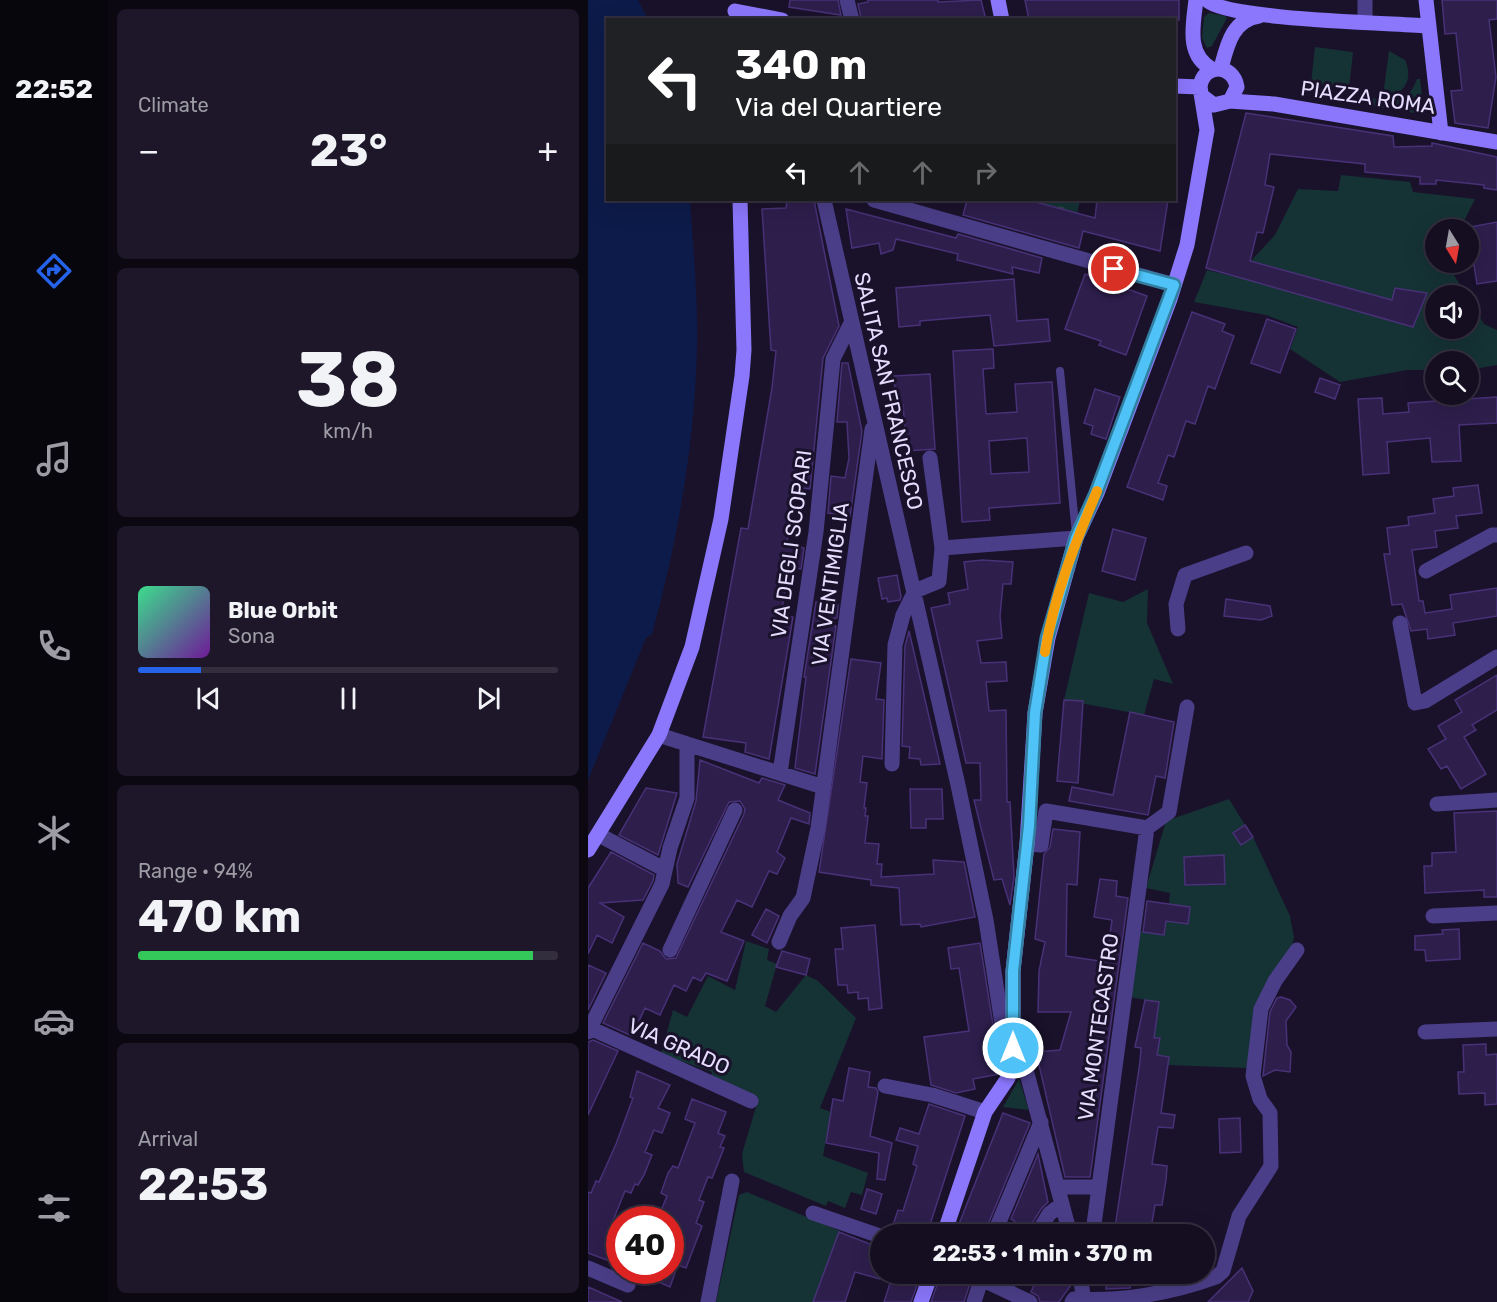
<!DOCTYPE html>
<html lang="en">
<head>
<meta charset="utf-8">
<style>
  body { margin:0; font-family:Rubik,sans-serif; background:#1d1729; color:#f1f3f6; height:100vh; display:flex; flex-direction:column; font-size:22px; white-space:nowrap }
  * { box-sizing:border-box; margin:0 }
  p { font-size:20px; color:#9d9ca5 }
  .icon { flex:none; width:33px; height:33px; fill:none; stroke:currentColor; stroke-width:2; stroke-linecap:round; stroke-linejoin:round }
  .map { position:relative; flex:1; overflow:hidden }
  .sheet { display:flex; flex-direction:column; gap:9px; padding:9px; background:#0b0812; width:480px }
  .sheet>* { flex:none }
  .top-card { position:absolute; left:18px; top:18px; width:570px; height:183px; border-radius:0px; box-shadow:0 6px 24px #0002,0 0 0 2px #332e3e; background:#202124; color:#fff; overflow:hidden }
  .needle { width:39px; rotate:169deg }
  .tools { position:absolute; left:837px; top:219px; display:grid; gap:12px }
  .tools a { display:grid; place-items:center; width:54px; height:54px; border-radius:50%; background:#140e20; box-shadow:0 6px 24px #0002,0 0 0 2px #332e3e; font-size:30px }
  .speed { position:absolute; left:18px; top:1206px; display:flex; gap:12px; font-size:30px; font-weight:700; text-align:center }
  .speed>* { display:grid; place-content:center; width:78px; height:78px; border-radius:50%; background:#140e20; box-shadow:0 6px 24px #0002,0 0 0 2px #332e3e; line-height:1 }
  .speed .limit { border:9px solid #d22; background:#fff; color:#111 }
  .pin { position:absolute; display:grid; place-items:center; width:51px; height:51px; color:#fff; margin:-26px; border:3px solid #fff; border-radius:50%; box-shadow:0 2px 6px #0007 }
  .me { position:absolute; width:66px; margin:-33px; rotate:0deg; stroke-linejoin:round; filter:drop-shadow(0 0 4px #0008) }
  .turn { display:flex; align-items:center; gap:21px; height:126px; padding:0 30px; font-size:27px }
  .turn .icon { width:78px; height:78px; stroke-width:2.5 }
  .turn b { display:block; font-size:42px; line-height:51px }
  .lanes { display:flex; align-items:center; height:57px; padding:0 30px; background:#0003; justify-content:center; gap:30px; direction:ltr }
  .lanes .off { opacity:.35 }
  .big { font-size:45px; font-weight:700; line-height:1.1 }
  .sheet .widget { flex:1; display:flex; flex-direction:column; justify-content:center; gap:9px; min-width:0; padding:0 21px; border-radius:9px; background:#1d1729 }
  .sheet .dial { align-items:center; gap:0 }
  .dial b { font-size:78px; line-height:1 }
  .song { display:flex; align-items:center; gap:18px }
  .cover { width:72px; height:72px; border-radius:9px; background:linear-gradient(135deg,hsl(150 70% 55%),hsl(280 70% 35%)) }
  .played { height:6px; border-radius:3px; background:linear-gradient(90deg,#2563eb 15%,#332e3e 15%) }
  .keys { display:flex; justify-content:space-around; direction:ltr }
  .heat { display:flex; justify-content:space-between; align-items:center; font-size:33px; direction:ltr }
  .charge { height:9px; border-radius:4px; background:linear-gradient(90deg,#34c759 94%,#332e3e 0) }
  .trip { position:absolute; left:282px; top:1224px; width:345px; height:60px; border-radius:30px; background:#140e20; box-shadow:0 6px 24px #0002,0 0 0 2px #332e3e; font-weight:700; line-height:60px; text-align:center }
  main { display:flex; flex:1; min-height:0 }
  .tab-bar { display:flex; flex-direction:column; width:108px; justify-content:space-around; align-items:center; background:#08060d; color:#9d9ca5 }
  .tab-bar .icon { width:42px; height:42px }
  .tab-bar .active { color:#2563eb }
  .tab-bar b { font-size:27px; color:#f1f3f6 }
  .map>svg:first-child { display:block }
  .green { fill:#153235 }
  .park { fill:url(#park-crowns) }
  .water { fill:#0d1b4a }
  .building { fill:#2d1e4c; stroke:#483177; stroke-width:1.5; fill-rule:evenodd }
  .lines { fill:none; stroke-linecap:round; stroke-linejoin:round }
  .lane { stroke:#4b3e89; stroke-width:8 }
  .street { stroke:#4b3e89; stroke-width:15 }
  .secondary { stroke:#8b77fc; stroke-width:15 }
  .route-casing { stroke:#337fa1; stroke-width:15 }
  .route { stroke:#4fc3f7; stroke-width:10 }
  .slow { stroke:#f59e0b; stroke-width:10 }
  .labels { text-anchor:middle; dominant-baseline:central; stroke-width:6; stroke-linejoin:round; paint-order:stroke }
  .street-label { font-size:21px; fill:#e5ddfe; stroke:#1a122b }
</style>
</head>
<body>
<main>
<nav class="tab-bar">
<b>22:52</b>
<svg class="icon active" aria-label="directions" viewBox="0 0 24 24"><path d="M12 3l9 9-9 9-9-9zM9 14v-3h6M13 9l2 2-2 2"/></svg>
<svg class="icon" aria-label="music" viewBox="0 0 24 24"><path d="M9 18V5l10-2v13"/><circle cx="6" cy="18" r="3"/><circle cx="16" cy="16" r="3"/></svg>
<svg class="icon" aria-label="phone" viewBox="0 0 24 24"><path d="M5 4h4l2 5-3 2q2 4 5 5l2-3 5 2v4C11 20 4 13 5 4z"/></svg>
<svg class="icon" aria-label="climate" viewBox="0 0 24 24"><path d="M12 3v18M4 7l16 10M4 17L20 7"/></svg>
<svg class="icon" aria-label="car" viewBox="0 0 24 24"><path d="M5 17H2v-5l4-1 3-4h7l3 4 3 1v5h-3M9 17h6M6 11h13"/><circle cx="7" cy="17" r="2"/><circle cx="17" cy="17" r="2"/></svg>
<svg class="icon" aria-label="filters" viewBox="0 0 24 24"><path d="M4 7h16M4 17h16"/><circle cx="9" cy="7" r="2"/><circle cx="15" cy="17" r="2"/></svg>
</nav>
<section class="sheet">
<div class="widget"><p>Climate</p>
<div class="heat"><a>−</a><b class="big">23°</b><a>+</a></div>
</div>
<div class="widget dial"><b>38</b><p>km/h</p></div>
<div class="widget">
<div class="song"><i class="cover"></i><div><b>Blue Orbit</b><p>Sona</p></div></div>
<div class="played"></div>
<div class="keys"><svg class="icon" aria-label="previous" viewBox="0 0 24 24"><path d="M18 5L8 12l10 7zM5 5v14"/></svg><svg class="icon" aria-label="pause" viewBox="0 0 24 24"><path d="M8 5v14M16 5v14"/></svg><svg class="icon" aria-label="next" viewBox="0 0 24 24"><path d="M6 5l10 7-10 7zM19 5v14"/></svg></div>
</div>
<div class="widget"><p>Range · 94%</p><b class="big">470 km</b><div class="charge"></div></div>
<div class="widget"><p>Arrival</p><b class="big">22:53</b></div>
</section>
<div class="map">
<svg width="909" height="1302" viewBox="0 0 909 1302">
  <defs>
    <pattern id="park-crowns" width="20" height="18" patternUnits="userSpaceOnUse" patternTransform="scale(1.5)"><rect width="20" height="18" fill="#153235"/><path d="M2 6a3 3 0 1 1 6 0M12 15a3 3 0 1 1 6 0" fill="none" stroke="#2c4649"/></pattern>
  </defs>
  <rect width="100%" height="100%" fill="#1a122b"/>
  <!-- green -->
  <path class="green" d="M621 13 637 16 639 18 624 46 619 48 614 38 616 17Z
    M727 47 765 52 761 88 723 83Z
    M801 51 817 60C826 79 816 96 795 96Z
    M829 79H832L836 112 833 114 778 105 780 96C800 106 821 103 829 79Z
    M753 175 822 182 825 192 887 199 872 229 848 230V262L858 263 879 295 848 296V328H880L881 299 896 324 909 330V365L881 370 880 362H848L847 370H819L752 382 702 349 710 327 678 315 606 302 619 270 648 277 687 235 710 189 750 191Z
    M560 589 559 623 585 684 566 679 556 715 476 700 501 593 535 602Z
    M641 799 657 825 645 833 653 845 665 837 702 916 706 938 702 952 676 988 660 1068 579 1065 581 1057 569 1055 571 1038H566L571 1002 541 997 550 931 576 935 578 921 600 923 602 907 581 904 582 893 558 888 578 821Z
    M158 941 181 949 179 960 189 964 177 1006 188 1012 218 975 230 981 268 1018 232 1108 243 1112 235 1156 280 1173 274 1195 263 1192 257 1208 240 1201 238 1206 156 1172 154 1154 170 1100 123 1079 124 1072 73 1054 85 1010 99 1017 120 976 147 990Z
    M431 1079 441 1110 415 1107Z
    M159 1192 252 1231 225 1302H128L151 1195Z"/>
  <!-- park -->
  <path class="park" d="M440 200H492L489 214Z"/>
  <!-- water -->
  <path class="water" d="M0 0H50L60 19 20 20V200H102C105 248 110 297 109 345 107 443 90 539 64 634L58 638 0 780Z"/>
  <!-- building -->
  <path class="building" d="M202 0H250L253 15 201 7Z
    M280 0H350V2L393 0 398 20 273 18 270 4 280 2Z
    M437 0H591V20H441Z
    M854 0H909V19L901 20 908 77 900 128 867 123 863 91 874 90 868 33 857 34Z
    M658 113 805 136 806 147 844 146V143L909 157V190L896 188V185L848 180V184H832V177L777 172V164L682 154 677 185 686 187 675 233 669 232 662 261 804 300 807 288 839 293 825 327 618 268Z
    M199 200H226L251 326 235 358 222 489 205 487 199 544 216 548 213 569 201 567 193 615 205 617 181 759 157 752 158 743 115 737 153 528 160 529 184 388 188 351 183 350 174 209 198 208Z
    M379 200H440L507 218 509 200H580L572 251 495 231 491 248 375 215Z
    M258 209 368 238 370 234 454 258 451 273 424 267 425 274 369 260 370 254 308 239 305 250 293 254 291 243 264 248Z
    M909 222V281L889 284 886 265 880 266V239H885L882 227Z
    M497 274 559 296 538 355 511 345 513 341 477 329Z
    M426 279 429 321 460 319 462 341 406 346 402 315 332 321V325L311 327 308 288Z
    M604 312 637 324 634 331 646 336 627 389 620 386 607 424 598 421 586 457 580 455 570 483 579 486 575 500 539 487Z
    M679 319 708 329 692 373 663 363Z
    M405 349 406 368 395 369 398 414 429 412 427 384 464 382 472 503 401 508 402 520 374 522 365 351ZM439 438 441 472 403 474 401 441Z
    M254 363H260L274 431 262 516 240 513 243 476 257 478 261 458 259 422H249Z
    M342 374 347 449 319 451 315 405H308L306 376Z
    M732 378 752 385 747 399 727 392Z
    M507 389 532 397 518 439 503 434 505 426 496 423Z
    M909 397V423L871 425 873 461 844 462 842 438 799 442 801 473 775 475 770 399 794 398 795 414 821 412 820 403Z
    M890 485 894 513 868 516 870 528 847 531 849 547 824 550 831 601H835L837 613 864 609 862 595 909 588V616L865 623 867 635 840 639 839 629 823 631 814 604 804 605 796 554H802L799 528 821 525 820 517 847 513 845 499 866 496 865 488Z
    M525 529 558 538 547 580 514 571Z
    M394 560 425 562 423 584H415L412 616 414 638 389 641 393 663 418 662 419 681 398 682 401 711 418 710 419 802H422L426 877 422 905 414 879 406 880 386 800H393L392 763H378L343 608 362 604 360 593 380 589 376 562Z
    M309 575 313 597 312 600 300 602 299 598 294 599 290 578Z
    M638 599 682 606 684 616 673 620 636 616Z
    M228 602 250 605 249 618 229 622V625L248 626 227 774 207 768 218 677H216Z
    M321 631 352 764 333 765 332 759 321 758 322 747 314 746 317 646Z
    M263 659 293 663 288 699 296 700 294 759 275 756 272 782 279 783 276 808H278L277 816H280L277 843 291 844 289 864H294L293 877 346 874 345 860 376 862 387 917 333 927 332 924 313 925 311 888 283 885V880L231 872Z
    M909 675V710L884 725 888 730 876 737 898 774 873 789 859 766 853 769 840 749 858 739 850 726 874 712 867 700Z
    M476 700 495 701 490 783 469 781Z
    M542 712 586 722 577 778 568 776 560 815 481 801 484 787 525 795Z
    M112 760 171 783 174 778 197 785 190 800 222 813 221 824 203 818 189 852 197 858 189 874 181 871 164 907 149 900 133 932 156 941 139 981 118 973 113 981 105 977 98 991 86 985 72 1015 57 1008 44 1036 15 1023 55 943 72 951 78 959 88 958 156 814 157 809 152 801 141 802 100 887 90 883 89 864 108 801Z
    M58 788 89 793 70 855 31 835Z
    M322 789H354L355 819H338V828H323Z
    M909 811V897H896V890L837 893 836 866H844V853L868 852 866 813Z
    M657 825 665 837 653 845 645 833Z
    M465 829 492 832 489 885 479 884 478 956 518 962 524 920 506 917 512 879 529 881 528 896 540 898 502 1177H477L448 1052 472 1050 483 1012H450L451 971 457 942 447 939 456 854 462 847Z
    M23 852 66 875 65 881 55 900 12 903 36 917 24 943 9 935 0 954V888Z
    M636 855 637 884 597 885 596 857Z
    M559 901 602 907 600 924 578 921 576 935 555 932Z
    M178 909 191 916 179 943 164 935Z
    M287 925 294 1008 281 1010 280 998 270 999V992L260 993 259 985H250L247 949H255L253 928Z
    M871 929 872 959 838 961 837 950H827V936L855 934 854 930Z
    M392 943 412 1069 411 1074 385 1079 387 1089 368 1093 343 1085 336 1037 381 1031 371 968 363 969 360 948Z
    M194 951 222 959 218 975 188 967Z
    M0 965 18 973 0 1010Z
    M693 997 702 1000 708 1007 698 1021 699 1045 703 1052 702 1072 687 1070 675 1076 682 1012 689 998Z
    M557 1000 571 1002 566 1038H572L569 1055 581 1057 573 1113 587 1115 585 1128 570 1127 564 1164 579 1166 578 1180 574 1205H567L562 1234H526L552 1062 553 1048 547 1047Z
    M5 1040 30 1051 0 1115V1042Z
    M898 1044V1055L909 1054V1104L897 1105V1093L871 1094 870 1072H876L875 1045Z
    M261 1068 282 1072 280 1087 288 1088 290 1092 282 1136 304 1143 297 1180 289 1179 291 1153 238 1143 245 1099 255 1101Z
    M49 1071 82 1085 70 1108 82 1113 74 1133 66 1130 57 1152 64 1155 56 1175 50 1185 47 1184 43 1193 37 1191 22 1228 30 1231 19 1260 0 1253V1192L3 1193 8 1181 11 1182 28 1144 45 1098 42 1097Z
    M104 1099 138 1112 130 1133 137 1136 132 1147 136 1148 124 1178 120 1177 111 1200 116 1202 108 1223 114 1226 98 1268 82 1262V1217L72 1213 79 1196 73 1193 80 1173 85 1166 90 1168 107 1123 97 1119Z
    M341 1104 377 1116 339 1234H333L305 1225 310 1210 315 1211 329 1166 325 1164 330 1146 308 1140 312 1128 331 1134Z
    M415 1113 442 1123 396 1234H367Z
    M652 1118 653 1152 632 1153 631 1119Z
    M450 1154 460 1202 453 1209 440 1230 423 1219Z
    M279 1189 294 1194 288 1214 273 1209Z
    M251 1232 292 1248V1279L267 1272 257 1302H225Z
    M654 1268 665 1291 660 1302H620Z
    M43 1270H88L82 1287Z
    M305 1274H333L323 1302H296Z
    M353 1274H385L376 1302H343Z
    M451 1274H469L483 1285 471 1302H452L450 1296 443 1292Z
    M520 1274H544L542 1288 518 1289Z
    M0 1287 34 1302H0Z"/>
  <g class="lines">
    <!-- lane -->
    <path class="lane" d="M472 371 488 534"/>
    <!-- street -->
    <path class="street" d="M259 0 264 20
      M777 21V0
      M236 200 370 785 398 920 415 1030 438 1070 482 1234
      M286 200 586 285
      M342 458 354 548
      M838 571 904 535H909
      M327 591 351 581 354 548 488 538
      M812 623 827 703 837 701 909 657
      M590 629 588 604 597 575 658 553
      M99 744 232 786
      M304 764 307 645 315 615 327 591
      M192 773 228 532 245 359 263 323
      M849 804 909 800
      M11 835 72 867
      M439 844 453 845 458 811 559 828 581 812 599 707
      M845 916 909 913
      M191 942 202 916 215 898 230 828 284 429
      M82 950 147 810
      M2 1028 163 1101
      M0 1032 74 884 82 848 99 798V744L71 735
      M837 1032 909 1029
      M297 1086 344 1095 397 1112
      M470 1187H509
      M225 1213 292 1236
      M505 1232 559 828
      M406 1234 453 1122
      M449 1234 461 1214 474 1204
      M0 1268 40 1285
      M492 1274 496 1302
      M393 1279 442 1302
      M416 1290 426 1274
      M120 1302 144 1181
      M386 1302 395 1274
      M484 1302 486 1299C533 1302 584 1293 628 1277L635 1271 651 1216 683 1166 682 1113 672 1099 665 1076 673 1009 687 981 709 950"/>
    <!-- secondary -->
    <path class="secondary" d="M410 0 414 20
      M608 0C605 26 598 55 624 69
      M619 0C637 20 805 23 841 26
      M838 0 853 133
      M147 11 194 20
      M633 68C639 46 644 20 671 16
      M586 86 612 87
      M642 101 686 104 909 142
      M0 850 71 735 104 647 133 519 154 376 156 350 152 200
      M356 1234 397 1112 420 1078 425 1048V971L439 844 447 713 460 638 488 538 509 493 582 299 599 245 619 130 612 87C615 63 645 63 649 87L642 101 626 105 614 96
      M333 1302 343 1274"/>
  </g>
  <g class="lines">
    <defs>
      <path id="route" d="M425 1048V971L441 826 447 713 459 638 488 538 508 493 586 285 526 269"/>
    </defs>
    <!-- route casing -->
    <use href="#route" class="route-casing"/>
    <!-- route -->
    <use href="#route" class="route"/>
    <!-- slow -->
    <path class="slow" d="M457 652C466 595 487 544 509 491"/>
  </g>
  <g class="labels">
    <!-- street labels -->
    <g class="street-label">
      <text transform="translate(780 97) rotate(8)">PIAZZA ROMA</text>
      <text transform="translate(301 391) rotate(77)">SALITA SAN FRANCESCO</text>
      <text transform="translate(203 544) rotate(-82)">VIA DEGLI SCOPARI</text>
      <text transform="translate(242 584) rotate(-82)">VIA VENTIMIGLIA</text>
      <text transform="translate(510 1027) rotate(-82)">VIA MONTECASTRO</text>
      <text transform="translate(91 1046) rotate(24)">VIA GRADO</text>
    </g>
  </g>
</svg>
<div class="tools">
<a><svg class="needle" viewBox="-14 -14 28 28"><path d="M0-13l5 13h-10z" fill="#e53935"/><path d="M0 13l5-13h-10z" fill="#9d9ca5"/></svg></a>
<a><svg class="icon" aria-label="sound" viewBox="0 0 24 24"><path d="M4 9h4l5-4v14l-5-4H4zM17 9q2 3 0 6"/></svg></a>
<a><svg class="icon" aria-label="search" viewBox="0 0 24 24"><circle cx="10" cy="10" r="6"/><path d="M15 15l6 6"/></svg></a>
</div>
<div class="speed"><div class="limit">40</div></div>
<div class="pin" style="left:526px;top:269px;background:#d93025"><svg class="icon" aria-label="arrive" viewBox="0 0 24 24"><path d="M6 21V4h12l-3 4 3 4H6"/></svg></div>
<svg class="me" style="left:425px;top:1048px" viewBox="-20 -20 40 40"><circle r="17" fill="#4fc3f7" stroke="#fff" stroke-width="3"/><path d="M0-11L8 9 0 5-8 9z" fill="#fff"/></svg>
<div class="trip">22:53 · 1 min · 370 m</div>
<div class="top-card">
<div class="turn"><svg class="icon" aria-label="left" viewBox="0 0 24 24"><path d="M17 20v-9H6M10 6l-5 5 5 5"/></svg><div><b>340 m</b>Via del Quartiere</div></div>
<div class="lanes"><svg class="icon" aria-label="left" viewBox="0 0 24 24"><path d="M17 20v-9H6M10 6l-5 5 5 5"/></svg><svg class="icon off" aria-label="ahead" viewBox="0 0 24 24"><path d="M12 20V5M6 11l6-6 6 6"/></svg><svg class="icon off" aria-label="ahead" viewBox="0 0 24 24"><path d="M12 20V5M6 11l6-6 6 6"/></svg><svg class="icon off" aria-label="right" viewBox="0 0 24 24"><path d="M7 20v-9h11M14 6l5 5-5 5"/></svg></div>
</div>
</div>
</main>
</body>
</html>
